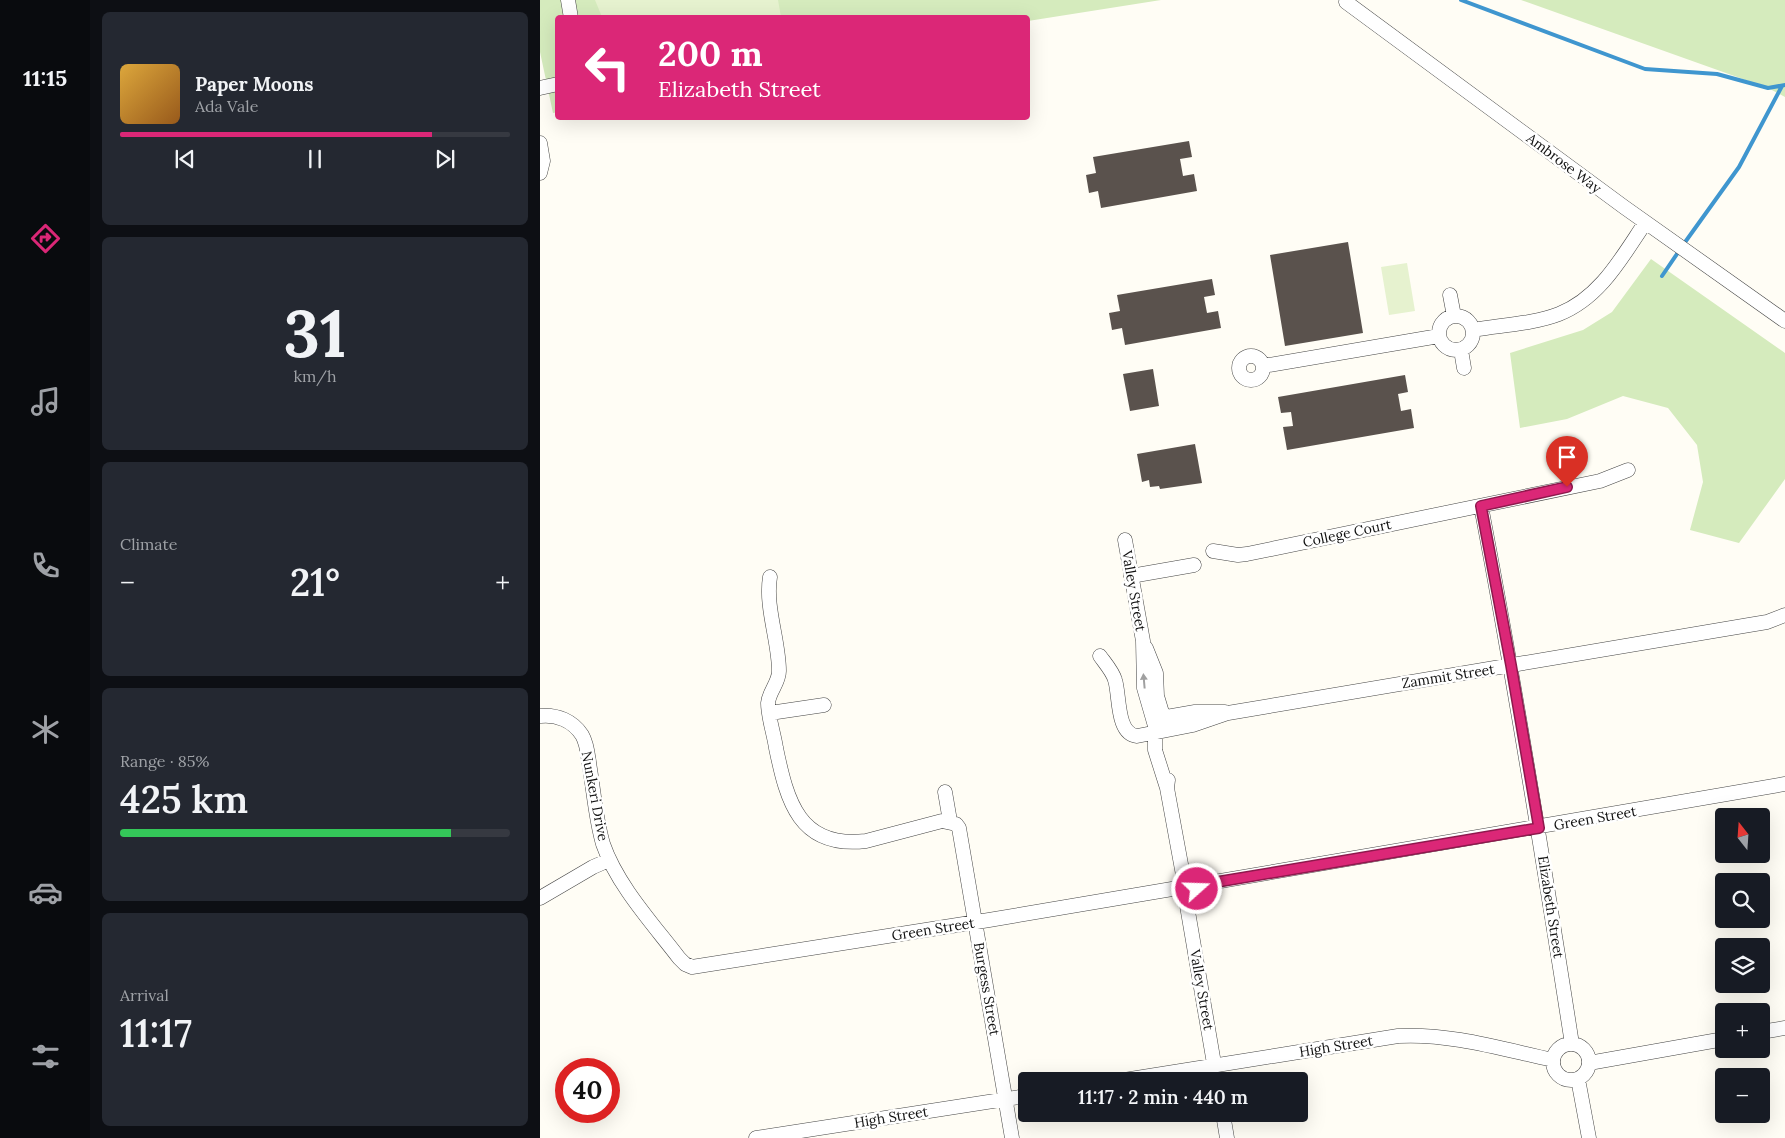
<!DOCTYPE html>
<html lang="en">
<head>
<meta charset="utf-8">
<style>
  body { margin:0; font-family:Lora,serif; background:#242831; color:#f1f3f6; height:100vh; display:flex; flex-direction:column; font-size:19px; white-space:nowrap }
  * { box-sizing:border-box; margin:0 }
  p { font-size:16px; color:#9ea1a6 }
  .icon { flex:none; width:28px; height:28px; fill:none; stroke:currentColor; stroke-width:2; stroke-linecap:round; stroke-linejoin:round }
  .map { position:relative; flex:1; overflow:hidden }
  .details { display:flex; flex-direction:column; gap:12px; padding:12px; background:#0d0f14; width:450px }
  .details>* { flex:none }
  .top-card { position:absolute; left:15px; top:15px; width:475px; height:105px; border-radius:5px; box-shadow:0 5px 20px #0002; background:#db2777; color:#fff; overflow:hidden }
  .needle { width:32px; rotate:343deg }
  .tools { position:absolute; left:1175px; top:808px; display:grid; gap:10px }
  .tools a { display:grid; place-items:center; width:55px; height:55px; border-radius:5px; background:#171b24; box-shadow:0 5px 20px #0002; font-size:25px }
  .speed { position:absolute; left:15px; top:1058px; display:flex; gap:10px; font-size:25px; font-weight:700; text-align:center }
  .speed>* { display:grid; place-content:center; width:65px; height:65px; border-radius:50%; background:#171b24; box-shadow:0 5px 20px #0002; line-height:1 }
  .speed .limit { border:8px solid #d22; background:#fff; color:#111 }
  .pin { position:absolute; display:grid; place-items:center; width:42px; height:42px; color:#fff; margin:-51px -21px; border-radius:50% 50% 50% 0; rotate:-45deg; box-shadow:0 0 5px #0007 }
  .pin .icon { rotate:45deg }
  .me { position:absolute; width:55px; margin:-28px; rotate:70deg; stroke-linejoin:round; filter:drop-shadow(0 0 4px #0008) }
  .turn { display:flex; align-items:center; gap:18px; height:105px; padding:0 20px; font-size:22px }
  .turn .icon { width:65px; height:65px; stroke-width:2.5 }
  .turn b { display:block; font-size:35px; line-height:42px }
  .big { font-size:38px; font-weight:600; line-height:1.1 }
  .details .card { flex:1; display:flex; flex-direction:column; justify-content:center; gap:8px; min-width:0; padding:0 18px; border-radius:8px; background:#242831 }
  .details .dial { align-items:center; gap:0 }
  .dial b { font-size:65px; line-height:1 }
  .song { display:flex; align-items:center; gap:15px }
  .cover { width:60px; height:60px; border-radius:8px; background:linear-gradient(135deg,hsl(40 70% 55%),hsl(30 70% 35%)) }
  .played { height:5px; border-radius:2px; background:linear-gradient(90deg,#db2777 80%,#363941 80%) }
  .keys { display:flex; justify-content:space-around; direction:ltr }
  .heat { display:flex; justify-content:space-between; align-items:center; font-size:28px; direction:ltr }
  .charge { height:8px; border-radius:4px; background:linear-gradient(90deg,#34c759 85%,#363941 0) }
  .trip { position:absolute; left:478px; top:1072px; width:290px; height:50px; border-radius:5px; background:#171b24; box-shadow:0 5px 20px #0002; font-weight:600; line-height:50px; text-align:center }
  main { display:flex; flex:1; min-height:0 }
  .menu { display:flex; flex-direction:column; width:90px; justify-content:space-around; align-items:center; background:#090b0e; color:#9ea1a6 }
  .menu .icon { width:35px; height:35px }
  .menu .selected { color:#db2777 }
  .menu b { font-size:22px; color:#f1f3f6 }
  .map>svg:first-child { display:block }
  .green { fill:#d5ebbd }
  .pitch { fill:#e6f2cf }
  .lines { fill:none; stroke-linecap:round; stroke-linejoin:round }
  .stream { stroke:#3f96cf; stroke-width:4 }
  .building { fill:#5a524d }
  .minor-casing { stroke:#444; stroke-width:15 }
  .minor { stroke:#fff; stroke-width:14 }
  .oneway { fill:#a0a0a0 }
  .route-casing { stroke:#8e194d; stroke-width:12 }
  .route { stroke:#db2777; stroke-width:9 }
  .labels { text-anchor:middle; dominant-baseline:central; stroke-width:5; stroke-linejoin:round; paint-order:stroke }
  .street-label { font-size:14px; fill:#111; stroke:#fff }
</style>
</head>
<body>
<main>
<nav class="menu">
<b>11:15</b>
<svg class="icon selected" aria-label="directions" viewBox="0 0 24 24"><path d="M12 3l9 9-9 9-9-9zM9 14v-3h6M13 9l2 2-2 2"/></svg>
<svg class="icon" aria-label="music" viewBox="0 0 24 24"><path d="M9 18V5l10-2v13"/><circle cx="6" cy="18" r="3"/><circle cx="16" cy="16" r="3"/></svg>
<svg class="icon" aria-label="phone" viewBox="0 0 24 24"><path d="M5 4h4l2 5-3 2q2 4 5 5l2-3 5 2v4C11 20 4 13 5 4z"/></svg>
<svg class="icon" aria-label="climate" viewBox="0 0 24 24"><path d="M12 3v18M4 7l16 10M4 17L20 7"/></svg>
<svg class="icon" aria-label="car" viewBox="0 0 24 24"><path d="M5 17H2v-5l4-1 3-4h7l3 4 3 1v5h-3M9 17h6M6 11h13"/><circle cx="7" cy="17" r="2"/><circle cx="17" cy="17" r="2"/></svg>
<svg class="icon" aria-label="filters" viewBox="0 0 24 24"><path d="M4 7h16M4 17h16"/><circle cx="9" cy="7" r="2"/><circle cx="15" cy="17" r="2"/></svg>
</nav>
<section class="details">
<div class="card">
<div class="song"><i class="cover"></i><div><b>Paper Moons</b><p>Ada Vale</p></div></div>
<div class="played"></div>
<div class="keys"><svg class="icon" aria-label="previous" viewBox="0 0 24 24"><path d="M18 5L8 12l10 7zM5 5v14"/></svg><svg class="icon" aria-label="pause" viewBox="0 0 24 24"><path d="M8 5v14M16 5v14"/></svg><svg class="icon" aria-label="next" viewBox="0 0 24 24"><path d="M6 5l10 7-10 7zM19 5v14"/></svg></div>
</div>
<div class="card dial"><b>31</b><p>km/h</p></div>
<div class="card"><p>Climate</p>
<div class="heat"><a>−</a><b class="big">21°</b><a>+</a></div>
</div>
<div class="card"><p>Range · 85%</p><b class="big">425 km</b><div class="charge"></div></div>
<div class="card"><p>Arrival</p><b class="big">11:17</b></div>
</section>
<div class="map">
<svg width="1245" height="1138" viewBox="0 0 1245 1138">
  <rect width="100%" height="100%" fill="#fffdf5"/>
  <!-- green -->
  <path class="green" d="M0 0H621L488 21V18H18V112L13 113 0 52Z
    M981 0H1245V97L1228 88Z
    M1111 259 1245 353V479L1199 543 1150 530 1163 482 1157 445 1128 408 1083 396 1027 419 980 428 970 353 1043 330 1072 312Z"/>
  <!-- pitch -->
  <path class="pitch" d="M55 0H238L241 17H62Z
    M867 263 875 311 849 315 841 267Z"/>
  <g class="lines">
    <!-- stream -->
    <path class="stream" d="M921 0 1105 69 1177 74 1228 88 1245 85
      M1143 245 1199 167 1242 86
      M1122 276 1139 251"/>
  </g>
  <!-- building -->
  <path class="building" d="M649 141 652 157 640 159 643 176 654 174 657 191 561 208 558 191 549 193 546 175 556 173 553 157Z
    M808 242 823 333 745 346 730 255Z
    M672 279 675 295 664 297 667 313 678 311 681 328 585 345 582 328 572 330 569 313 580 311 577 295Z
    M613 369 619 406 590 411 583 374Z
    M865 375 868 392 858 394 861 411 871 409 874 428 747 450 743 427 753 426 751 412 741 413 738 397Z
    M655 444 662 483 620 489 619 486 610 487 609 480 602 482 597 454Z"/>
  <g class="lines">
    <defs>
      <path id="minor" d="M28 0 31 18
        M806 2 1084 207 1245 321
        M0 88 18 84
        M0 143 3 161 0 173
        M910 295 914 316
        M899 333a17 17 0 1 1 34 0a17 17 0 1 1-34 0Z
        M933 330C961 325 993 324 1019 314 1060 298 1082 257 1105 223
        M921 350 924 368
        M699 368a12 12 0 1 1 24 0a12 12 0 1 1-24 0Z
        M723 366 899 336
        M941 506C975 684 1004 864 1032 1044
        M585 540 603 641 604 688 615 726V750L627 788
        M673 551 698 555 707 554 1060 481 1088 470
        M591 576 654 565
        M230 577C225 607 239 641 239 671 239 683 229 691 228 703 228 717 234 734 236 748 247 801 259 849 326 841L402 821 416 824 419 828 472 1138
        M606 648 616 673 617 696 623 716
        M560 656C565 663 573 672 575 680 580 695 576 734 597 736L653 725 688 713 1209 625 1227 622 1245 615
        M230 713 284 705
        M0 716C17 714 33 721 42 735 48 745 48 758 50 769 54 794 56 820 63 844 77 885 113 924 139 958L145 964 152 967 449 920 632 889
        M615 719 655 712H685
        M628 780 627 788 643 875
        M405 792 410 821
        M657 885 1245 784
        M0 898 53 867 69 860
        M646 900 677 1081
        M1221 1032 1245 1028
        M1013 1062a18 18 0 1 1 36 0a18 18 0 1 1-36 0Z
        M1049 1063 1184 1039
        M1038 1079 1049 1138
        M578 1081 858 1036C910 1033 962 1049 1013 1060
        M683 1114 687 1138
        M216 1138 486 1096"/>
    </defs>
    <!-- minor casing -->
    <use href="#minor" class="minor-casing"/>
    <!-- minor -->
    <use href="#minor" class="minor"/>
  </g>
  <!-- one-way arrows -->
  <defs><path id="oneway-solid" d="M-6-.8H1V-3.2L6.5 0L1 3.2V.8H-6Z" transform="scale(1.25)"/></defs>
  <use class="oneway" href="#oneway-solid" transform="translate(604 681) rotate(-95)"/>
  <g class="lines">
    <defs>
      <path id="route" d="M657 889V885L665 884 999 828 971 665 941 506 1027 487"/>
    </defs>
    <!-- route casing -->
    <use href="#route" class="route-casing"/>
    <!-- route -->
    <use href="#route" class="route"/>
  </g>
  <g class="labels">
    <!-- street labels -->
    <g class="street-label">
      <text transform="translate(1024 163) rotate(37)">Ambrose Way</text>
      <text transform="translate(807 533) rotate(-12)">College Court</text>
      <text transform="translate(594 591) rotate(80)">Valley Street</text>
      <text transform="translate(908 676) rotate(-9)">Zammit Street</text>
      <text transform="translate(55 796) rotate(79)">Nunkeri Drive</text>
      <text transform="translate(1055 818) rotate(-10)">Green Street</text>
      <text transform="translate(1011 907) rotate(81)">Elizabeth Street</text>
      <text transform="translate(393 929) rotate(-9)">Green Street</text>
      <text transform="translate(447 989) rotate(80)">Burgess Street</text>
      <text transform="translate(662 990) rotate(80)">Valley Street</text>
      <text transform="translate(796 1046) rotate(-9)">High Street</text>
      <text transform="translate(351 1117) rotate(-9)">High Street</text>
    </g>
  </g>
</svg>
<div class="tools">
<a><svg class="needle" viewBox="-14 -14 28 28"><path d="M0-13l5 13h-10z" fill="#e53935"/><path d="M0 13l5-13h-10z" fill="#9ea1a6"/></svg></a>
<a><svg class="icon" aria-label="search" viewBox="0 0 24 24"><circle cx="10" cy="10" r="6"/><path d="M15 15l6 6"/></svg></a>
<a><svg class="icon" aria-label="layers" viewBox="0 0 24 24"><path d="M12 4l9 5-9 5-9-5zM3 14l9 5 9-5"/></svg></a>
<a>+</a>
<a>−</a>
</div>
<div class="speed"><div class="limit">40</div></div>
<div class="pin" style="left:1027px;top:487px;background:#d93025"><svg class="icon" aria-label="arrive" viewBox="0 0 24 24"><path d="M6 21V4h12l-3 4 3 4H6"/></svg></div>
<svg class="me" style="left:657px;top:889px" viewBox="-20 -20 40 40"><circle r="17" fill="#db2777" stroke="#fff" stroke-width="3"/><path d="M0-11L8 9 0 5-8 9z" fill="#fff"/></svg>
<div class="trip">11:17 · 2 min · 440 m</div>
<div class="top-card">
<div class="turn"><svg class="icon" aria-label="left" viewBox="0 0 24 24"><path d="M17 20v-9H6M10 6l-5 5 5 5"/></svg><div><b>200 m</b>Elizabeth Street</div></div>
</div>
</div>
</main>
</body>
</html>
